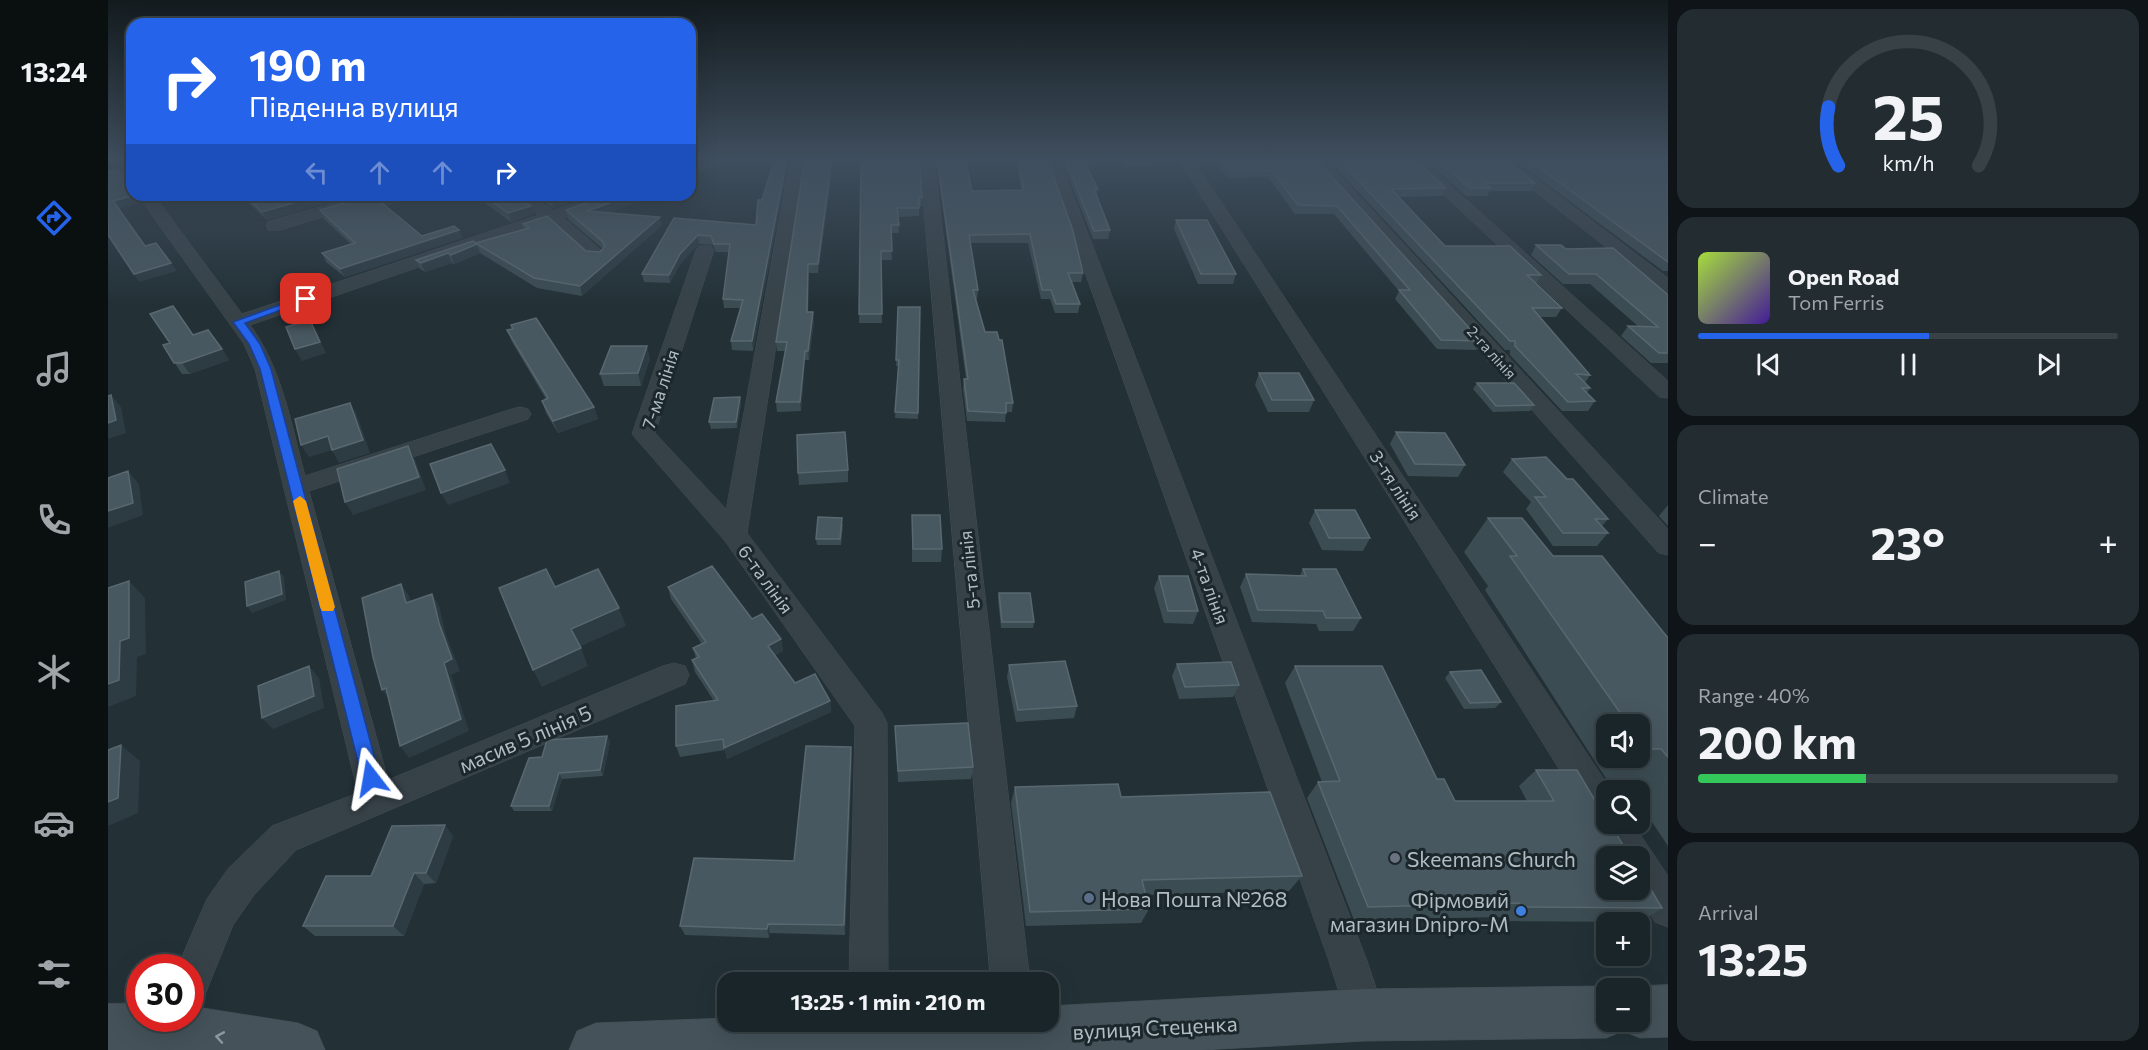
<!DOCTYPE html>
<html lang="en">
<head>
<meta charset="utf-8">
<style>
  body { margin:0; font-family:Commissioner,sans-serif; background:#232d31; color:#f1f3f6; height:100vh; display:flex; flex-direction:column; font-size:22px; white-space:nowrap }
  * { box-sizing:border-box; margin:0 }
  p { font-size:20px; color:#9fa5a8 }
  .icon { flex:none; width:33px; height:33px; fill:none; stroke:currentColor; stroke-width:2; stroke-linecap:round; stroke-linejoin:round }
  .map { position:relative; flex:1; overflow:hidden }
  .drawer { display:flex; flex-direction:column; gap:9px; padding:9px; background:#0e1417; width:480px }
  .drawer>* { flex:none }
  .guide { position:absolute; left:18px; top:18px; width:570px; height:183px; border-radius:18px; box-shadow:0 6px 24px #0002,0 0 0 2px #384246; background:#2563eb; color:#fff; overflow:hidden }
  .tools { position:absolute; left:1488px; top:714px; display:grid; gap:12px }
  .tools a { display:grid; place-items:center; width:54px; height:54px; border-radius:12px; background:#1a2529; box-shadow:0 6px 24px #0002,0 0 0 2px #384246; font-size:30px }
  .speed { position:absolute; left:18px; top:954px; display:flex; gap:12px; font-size:30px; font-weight:700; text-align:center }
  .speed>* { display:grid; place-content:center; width:78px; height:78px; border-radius:50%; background:#1a2529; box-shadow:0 6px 24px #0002,0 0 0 2px #384246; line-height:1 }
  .speed .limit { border:9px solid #d22; background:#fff; color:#111 }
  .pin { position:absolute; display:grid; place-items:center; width:51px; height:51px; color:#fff; margin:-26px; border-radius:12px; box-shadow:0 3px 9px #0006 }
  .me { position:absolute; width:66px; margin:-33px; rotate:346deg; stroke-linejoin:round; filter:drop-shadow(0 0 4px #0008) }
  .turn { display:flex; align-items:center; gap:21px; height:126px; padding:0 24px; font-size:27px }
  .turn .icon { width:78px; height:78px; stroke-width:2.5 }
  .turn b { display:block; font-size:42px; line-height:51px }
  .lanes { display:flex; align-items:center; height:57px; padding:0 24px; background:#0003; justify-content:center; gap:30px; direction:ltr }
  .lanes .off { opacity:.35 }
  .big { font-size:45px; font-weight:700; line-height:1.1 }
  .drawer .card { flex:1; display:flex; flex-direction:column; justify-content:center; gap:9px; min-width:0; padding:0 21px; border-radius:18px; background:#232d31 }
  .drawer .dial { align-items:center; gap:0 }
  .dial svg { height:156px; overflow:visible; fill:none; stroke:#384246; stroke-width:7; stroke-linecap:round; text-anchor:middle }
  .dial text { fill:#f1f3f6; stroke:none }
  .song { display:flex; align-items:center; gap:18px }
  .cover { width:72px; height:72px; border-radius:9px; background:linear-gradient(135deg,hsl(80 70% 55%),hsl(260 70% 35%)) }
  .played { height:6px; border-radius:3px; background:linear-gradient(90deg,#2563eb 55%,#384246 55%) }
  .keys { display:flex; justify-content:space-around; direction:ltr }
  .heat { display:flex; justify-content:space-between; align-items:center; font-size:33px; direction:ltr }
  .charge { height:9px; border-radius:4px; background:linear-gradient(90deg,#34c759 40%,#384246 0) }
  .trip { position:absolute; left:609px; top:972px; width:342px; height:60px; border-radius:18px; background:#1a2529; box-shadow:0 6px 24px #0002,0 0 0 2px #384246; font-weight:700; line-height:60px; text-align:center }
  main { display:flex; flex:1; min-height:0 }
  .tab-bar { display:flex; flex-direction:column; width:108px; justify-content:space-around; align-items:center; background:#0a0f10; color:#9fa5a8 }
  .tab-bar .icon { width:42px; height:42px }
  .tab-bar .active { color:#2563eb }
  .tab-bar b { font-size:27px; color:#f1f3f6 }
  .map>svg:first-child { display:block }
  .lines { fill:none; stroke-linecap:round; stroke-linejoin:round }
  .street-casing { stroke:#434e54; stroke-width:1 }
  .secondary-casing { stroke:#434e54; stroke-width:1 }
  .street { fill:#374248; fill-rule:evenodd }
  .secondary { fill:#45525a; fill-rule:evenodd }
  .wall { fill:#3c4c53; fill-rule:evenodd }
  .shaded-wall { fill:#2d3c43 }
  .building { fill:#485860; stroke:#59686f; stroke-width:1.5 }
  .oneway { stroke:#8b989f }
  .route { fill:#2563eb; stroke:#184099; stroke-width:1.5 }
  .slow { fill:#f59e0b }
  .worship-dot { fill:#6b7280; stroke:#1c272c; stroke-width:2 }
  .service-dot { fill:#5c6f8a; stroke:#1c272c; stroke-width:2 }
  .shop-dot { fill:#3f7fe0; stroke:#1c272c; stroke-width:2 }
  .labels { text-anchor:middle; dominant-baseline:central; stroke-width:6; stroke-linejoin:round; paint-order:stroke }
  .far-street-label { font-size:15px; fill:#b1bdc4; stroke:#1c272c }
  .street-label { font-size:18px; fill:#b1bdc4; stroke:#1c272c }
  .near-street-label { font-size:21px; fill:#b1bdc4; stroke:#1c272c }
  .near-poi-label { font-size:21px; fill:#b1bdc4; stroke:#1c272c; text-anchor:start }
</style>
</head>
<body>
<main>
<nav class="tab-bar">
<b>13:24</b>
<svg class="icon active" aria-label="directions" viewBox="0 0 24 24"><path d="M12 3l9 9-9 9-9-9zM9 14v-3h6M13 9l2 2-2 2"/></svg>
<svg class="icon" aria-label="music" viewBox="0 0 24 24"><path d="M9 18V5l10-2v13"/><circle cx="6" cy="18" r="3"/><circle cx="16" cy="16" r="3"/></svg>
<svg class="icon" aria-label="phone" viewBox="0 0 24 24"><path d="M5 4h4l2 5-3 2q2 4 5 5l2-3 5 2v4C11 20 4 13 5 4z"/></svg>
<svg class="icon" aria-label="climate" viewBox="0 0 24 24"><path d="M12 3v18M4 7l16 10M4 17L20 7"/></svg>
<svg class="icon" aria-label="car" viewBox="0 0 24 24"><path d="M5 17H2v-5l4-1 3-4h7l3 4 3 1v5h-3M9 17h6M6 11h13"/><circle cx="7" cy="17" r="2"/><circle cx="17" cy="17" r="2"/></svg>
<svg class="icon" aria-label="filters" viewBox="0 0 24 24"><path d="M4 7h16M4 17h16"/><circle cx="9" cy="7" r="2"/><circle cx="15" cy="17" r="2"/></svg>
</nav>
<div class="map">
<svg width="1560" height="1050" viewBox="0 0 1560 1050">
  <rect width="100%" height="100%" fill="#233137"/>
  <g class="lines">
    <defs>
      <path id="street" d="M1 158H15L24 168V182L19 180Z
        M606 158H626L624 161 582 174V165Z
        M683 158H697L639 533 774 713 779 723 780 982H741L747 726 617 541 524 434 588 250 591 246H603L606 250 547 433 618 509Z
        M812 158H826L922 982H883Z
        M937 158H951L1259 961 1277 1015 1271 1029 1257 1035 1243 1029 1221 961Z
        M1070 158H1084L1503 790H1498V824H1525L1560 876V927L1547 922 1527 890H1532V856H1506Z
        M1201 158H1216L1560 529V555L1551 553Z
        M1297 158H1312L1560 381V398L1552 397Z
        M1385 158H1401L1560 278V293L1554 291Z
        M30 195H46L134 314 431 215 401 195H420L446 210 492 195H515L513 198 456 218 494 251 497 255 494 259H482L442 222 142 325C174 368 183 424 197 476L404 409 412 407 420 409 423 414 420 419 201 491 280 780 555 666 566 663 577 666 581 675 577 684 188 850 146 895 125 925 96 997 82 1002V968H69L99 899 120 869 164 826 250 793 147 369 136 344Z
        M254 195H279L277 198 172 230H160L158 226 160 222Z"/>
      <path id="secondary" d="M1560 985V1037L1532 1038 1515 1031 1498 1038 1257 1041 1094 1050H461L469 1031 488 1023 620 1018V1022H940V1006L1257 989 1498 986 1504 988H1498V1022H1532V988H1526L1532 986Z
        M32 1003V1018H82V1006L190 1023 209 1031 217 1050H0V1004Z"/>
    </defs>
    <!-- street casing -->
    <use href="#street" class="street-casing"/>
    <!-- secondary casing -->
    <use href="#secondary" class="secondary-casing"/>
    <!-- street -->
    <use href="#street" class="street"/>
    <!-- secondary -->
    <use href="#secondary" class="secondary"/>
  </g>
  <!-- wall -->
  <path class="wall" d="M667 158H682H681L645 351 624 350 623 341 632 308H616L615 299 621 252H608L605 245 591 244 573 263 562 283 536 282 534 274 566 218 648 225 654 200Z
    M697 158H726L710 273H701L700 312 706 321 701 360H697L693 411 669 412 668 402 677 351H669L668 342Z
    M753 158 814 197V206H811V216L790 217 791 233H783L784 260H773L774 323H751Z
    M828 158H857L864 191 913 190 908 158H939L975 273 973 282H964L972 304 970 313H947L942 299H933L920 243H862L870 290 869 299H868L877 332 905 403 904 412H898L897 422 859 421 855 389 856 379H858Z
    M953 158H989L988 167H979L990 189 989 197 1002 230 1000 239H985Z
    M1010 158H1051L1049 166 1015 167Z
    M1104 158H1207L1373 341 1368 350 1329 349 1287 299 1291 291 1226 214H1187L1160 177 1119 178Z
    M1219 158H1305L1338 188 1335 196 1291 197 1337 246 1433 275 1428 284 1454 308 1448 317H1432L1482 375 1477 383 1482 388 1479 393 1487 401 1480 411H1454L1402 355V350H1397Z
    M1315 158H1395L1427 183 1423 191H1382L1379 196H1358Z
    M1404 158H1550L1560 163V271H1555Z
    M132 195H246L159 220Z
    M263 195H303L304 197 278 206 314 236 351 230 354 238 237 277 218 262 214 253 243 244 216 219 212 210Z
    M366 195H407L426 214 403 222Z
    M424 195H485L446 208Z
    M501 195H550L501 212 554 225 474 296 429 288 372 253 346 264 344 263 317 272 312 269 308 260 416 230 415 224 478 251 492 252 495 249 460 219 458 210Z
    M1068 220 1128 274 1125 284H1090L1066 229Z
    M1428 245 1458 249 1560 295V363H1543L1513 336 1520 326 1531 327 1482 284H1455L1423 255Z
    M790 307H812L810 419 787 418 791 366H788Z
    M403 325 486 407 490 419 450 433 438 413 434 401 438 399 404 342 399 330 404 329Z
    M85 335 114 349 121 360 82 374H74L55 345Z
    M542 358 533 386H496L492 374Z
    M1151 373 1206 400 1201 412H1160L1147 385Z
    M1369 383 1426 405 1422 411 1385 412 1365 389Z
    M632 397 633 404 629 428 603 429 601 422Z
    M1288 432 1357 465 1350 477 1300 476 1282 444Z
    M1404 459 1459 479 1500 519 1494 526 1500 533 1489 546H1445L1418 509 1423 502 1395 472Z
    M740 470V482L691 485 690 473Z
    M1560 505V526L1551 516Z
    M1207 510 1262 538 1255 551 1214 550 1201 523Z
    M804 515 834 549 833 562H804Z
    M1380 518 1445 556 1560 638V846L1532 804V790H1522L1515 780H1499L1377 590 1380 586 1356 552ZM1498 724H1532V758H1498Z
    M735 524 733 545H709L708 539Z
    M1195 569 1253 618 1245 631H1211L1208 624 1144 622 1132 587 1138 574 1192 575Z
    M1051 576 1090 611 1085 624 1056 623 1046 588Z
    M560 587 644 619 673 639 675 651 667 655 687 683 722 701 723 712 619 759 617 750 572 757 568 746 606 701 587 672 584 660 588 658 585 648 594 644 563 599Z
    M891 593 926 622 925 628H893L890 599Z
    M1069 664 1131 685 1125 697 1071 699 1064 676Z
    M901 665 969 706 966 718 908 722 899 677Z
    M1187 666 1329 779 1347 801H1419L1411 786 1428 770 1554 908 1532 922 1394 921 1392 917 1246 920 1199 798 1210 782H1214L1177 683Z
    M1342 672 1393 702 1387 708 1356 709 1337 678Z
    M787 726 865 767 863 779 790 782Z
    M499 736 502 742 495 776 454 779 444 811H406L403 806 434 757Z
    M744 758 737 935 662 933 661 938 577 935 572 926 686 861Z
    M907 787 1013 797 1194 876 1181 891 1037 895 1041 909 1033 923 918 926 903 803Z
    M345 836 328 883 316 884 296 936H207L195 926 263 876Z"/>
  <!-- shaded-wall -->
  <path class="shaded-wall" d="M679 158H681L645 351 644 341Z
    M724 158H726L710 273V264Z
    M27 195H29L28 196 33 203 10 209 5 201Z
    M49 195H65L51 198Z
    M213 195H246L159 220 154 212Z
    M282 195H303L304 197 273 207 269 199Z
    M456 195H485L446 208 444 199Z
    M524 195H550L481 220 479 211Z
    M423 206 426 214 403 222 400 213Z
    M552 217 554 225 474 296 472 286Z
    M351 230 354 238 237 277 232 269Z
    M590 235 591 244 573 263 562 283 561 275 572 254Z
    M369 244 372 253 346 264 343 255Z
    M340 253 344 263 317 272 313 263Z
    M63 263 69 271 31 282 26 274Z
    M700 264 701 273 700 321 699 312Z
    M705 312 706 321 701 360 700 351Z
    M202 320 218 353 194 361 187 349Z
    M539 346 542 358 533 386 530 373Z
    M114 349 121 360 82 374 74 363Z
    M697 351V360L693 411 692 402Z
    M3 395 13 407 18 433 0 439V423Z
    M632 397 633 404 629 428 628 422Z
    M242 403 249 415 262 453 231 463 224 450Z
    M486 407 490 419 450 433 445 421Z
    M220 436 228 449 201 457 193 445Z
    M300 446 307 459 318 490 245 515 237 502Z
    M397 470 402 483 340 505 333 493Z
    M20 471 31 484 35 515 0 528V511Z
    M171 571 176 577 178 600 144 613 139 606Z
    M21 581 37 598 38 654 29 657 28 696 0 707V684L12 641Z
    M293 584 301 596 306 616 298 603Z
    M324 594 331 606 338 635 352 671 343 675 361 731 301 758 292 746 331 623Z
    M511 608 518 626 471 647 463 629Z
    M673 639 675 651 662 658 660 646Z
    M473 648 480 666 434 687 425 670Z
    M201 666 211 678 216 708 165 729 154 718Z
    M278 688 283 702 274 690Z
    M722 701 723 712 619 759 616 748Z
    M499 736 502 742 495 776 492 770Z
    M13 745 32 761 30 813 0 826V802Z
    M743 747 744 758 737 935 736 925Z
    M451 773 454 779 444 811 441 806Z
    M337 825 345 836 328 883 318 873Z
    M306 873 316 884 296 936 285 926Z
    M660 924 662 933 661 938 659 929Z"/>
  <!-- building -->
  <path class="building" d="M667 158H679L644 341H623L635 300 615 299 622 244H606L603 236 590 235 572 254 561 275 534 274 566 218 648 225 650 200H654Z
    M697 158H724L710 264H700L699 312H705L700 351H697L692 402H668L679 342H668Z
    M753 158H811L814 197H811V208H789L791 225H783L784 251H773L774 314H751Z
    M829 158H857L864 191 915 190 910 158H939L965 231 975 273H960L972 304H948L943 290H934L922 234 861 235 870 290H865L877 332H889L891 340H894L905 403H898V413L860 411 856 379H860Z
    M957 158H989L990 159H975L990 189H986L1002 230 986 231Z
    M1016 158H1051L1017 159Z
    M1112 158H1207L1373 341 1333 340 1291 290H1302L1229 206 1190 205 1163 170H1121Z
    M1229 158H1305L1338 188 1283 189 1337 246H1402L1433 275H1419L1454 308H1424L1482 375 1468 374 1482 388H1474L1487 401 1460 402 1407 346V341H1402Z
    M1327 158H1395L1427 183H1377L1383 188H1362Z
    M1418 158H1550L1560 163V262Z
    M24 165 23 189 24 195H28L5 201 37 246 48 243 63 263 26 274 0 235V171L8 169 13 174 20 176 22 166Z
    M136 195H213L154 212Z
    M263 195H282L269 199 314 236 346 226 351 230 232 269 214 253 247 243 212 210Z
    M375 195H407L423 206 400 213Z
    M437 195H456L444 199Z
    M501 195H524L479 211 552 217 472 286 426 278 369 244 343 255 340 253 313 263 308 260 365 241 368 243 421 228 415 224 439 216 478 251 492 252 497 246 494 241 458 210Z
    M1068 220H1099L1128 274H1093Z
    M1428 245H1453L1458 249 1505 248 1560 295V353H1551L1520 326 1550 327 1488 274H1461Z
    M65 306 85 335 100 330 114 349 74 363H66L55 345 62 343 42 314Z
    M790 307H812L810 413 787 412 791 360H788Z
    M428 318 486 407 445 421 434 401 440 398 399 330 405 329 403 325Z
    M202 320 212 342 187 349 178 327Z
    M503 346H539L530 373 492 374Z
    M1151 373H1191L1206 400H1164Z
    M1369 383H1406L1426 405 1388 406Z
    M3 395 8 420 0 423V396Z
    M632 397 628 422H601L606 398Z
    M242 403 255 440 224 450 220 436 193 445 187 419Z
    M737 432 740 470 690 473 689 435Z
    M1288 432 1337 433 1357 465 1307 464Z
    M383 444 397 470 333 493 322 464Z
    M300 446 311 477 237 502 229 469Z
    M1438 457 1459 479H1465L1500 519H1487L1500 533H1455L1427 497H1438L1404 459Z
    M20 471 25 503 0 511V478Z
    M1207 510H1247L1262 538H1221Z
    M804 515H832L834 549H805Z
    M710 517 734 518 732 539H708Z
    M1380 518H1414L1445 556H1494L1560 638V757L1553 749H1537L1532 741V724H1520L1402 556H1409Z
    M604 566 644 619 654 614 673 639 660 646 687 683 707 674 722 701 616 748 615 739 568 746V706L610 700 584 660 591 657 585 648 598 642 560 587Z
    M438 569 447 587 490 569 511 608 463 629 473 648 425 670 391 588Z
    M1195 569H1228L1253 618H1218L1215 611 1150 610 1138 574 1198 576Z
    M171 571 174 594 139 606 137 582Z
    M1051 576H1080L1090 611H1060Z
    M21 581V638L12 641 11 680 0 684V588Z
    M293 584 298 603 324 594 331 623 344 659 336 663 353 719 292 746 278 688 274 690 265 657 254 598Z
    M891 593H922L926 622H894Z
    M957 661 969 706 910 710 901 665Z
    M1123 662 1131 685 1077 687 1069 664Z
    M201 666 206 696 154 718 150 686Z
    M1187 666H1274L1329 779H1336L1347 801H1446L1428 770H1469L1498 819V824H1502L1522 856H1498V890H1532V871L1554 908 1412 907 1411 903 1260 907 1210 782 1232 781Z
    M1373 670 1393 702 1362 703 1342 672Z
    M860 723 865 767 790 771 787 726Z
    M499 736 492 770 451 773 441 806H403L421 758 434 757 439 740Z
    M13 745 10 798 0 802V750Z
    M698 746 743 747 736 925 660 924 659 929 572 926 586 858 686 861Z
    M1010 784 1013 797 1162 792 1194 876 1034 880 1041 909 922 912 907 787Z
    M337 825 318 873H306L285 926H195L218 876H263L284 826Z"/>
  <!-- one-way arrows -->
  <defs><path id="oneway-chevron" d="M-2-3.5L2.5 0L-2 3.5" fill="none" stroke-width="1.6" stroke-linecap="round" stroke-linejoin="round" transform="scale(1.5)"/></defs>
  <use class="oneway" href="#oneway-chevron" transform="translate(112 1037) rotate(-170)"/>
  <!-- sky -->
  <linearGradient id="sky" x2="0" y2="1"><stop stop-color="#131b1e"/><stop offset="0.52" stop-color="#3f4e5e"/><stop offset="1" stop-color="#3f4e5e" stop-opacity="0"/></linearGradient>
  <rect width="1560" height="304" fill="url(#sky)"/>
  <!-- route -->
  <path class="route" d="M194 297 203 299 137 323 152 344 163 369 272 778 269 784 263 786 257 784 254 778 152 369 141 344 125 322Z"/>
  <!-- slow -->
  <path class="slow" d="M192 496 198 501 227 607 225 611H214L212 607 185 501Z"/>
  <!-- markers -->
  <circle class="worship-dot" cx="1287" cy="858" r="6"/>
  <circle class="service-dot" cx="981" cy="898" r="6"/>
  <circle class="shop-dot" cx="1413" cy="911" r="6"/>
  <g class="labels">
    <!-- far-street labels -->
    <g class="far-street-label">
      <text transform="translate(1384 352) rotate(48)">2-га лінія</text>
    </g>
    <!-- street labels -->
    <g class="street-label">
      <text transform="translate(552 389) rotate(-72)">7-ма лінія</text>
      <text transform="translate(1288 485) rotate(57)">3-тя лінія</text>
      <text transform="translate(861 570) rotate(-96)">5-та лінія</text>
      <text transform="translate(658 579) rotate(54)">6-та лінія</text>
      <text transform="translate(1102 586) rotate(70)">4-та лінія</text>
    </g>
    <!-- near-street labels -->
    <g class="near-street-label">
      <text transform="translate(417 738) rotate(-23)">масив 5 лінія 5</text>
      <text transform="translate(1047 1027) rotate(-3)">вулиця Стеценка</text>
    </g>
    <!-- near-poi labels -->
    <g class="near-poi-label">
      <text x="1299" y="858">Skeemans Church</text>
      <text x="993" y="898">Нова Пошта №268</text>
      <text x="1401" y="899" text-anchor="end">Фірмовий<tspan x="1401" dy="24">магазин Dnipro-M</tspan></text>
    </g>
  </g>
</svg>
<div class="tools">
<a><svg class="icon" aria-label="sound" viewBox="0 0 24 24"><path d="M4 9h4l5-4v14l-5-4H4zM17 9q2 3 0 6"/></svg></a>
<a><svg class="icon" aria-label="search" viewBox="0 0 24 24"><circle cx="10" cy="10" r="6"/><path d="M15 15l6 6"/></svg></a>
<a><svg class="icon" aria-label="layers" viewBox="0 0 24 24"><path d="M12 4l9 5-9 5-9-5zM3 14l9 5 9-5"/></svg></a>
<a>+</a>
<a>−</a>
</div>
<div class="speed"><div class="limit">30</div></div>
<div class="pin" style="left:198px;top:299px;background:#d93025"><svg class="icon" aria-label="arrive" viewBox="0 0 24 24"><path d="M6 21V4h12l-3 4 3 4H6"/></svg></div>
<svg class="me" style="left:263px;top:778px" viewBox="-20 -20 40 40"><path d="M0-17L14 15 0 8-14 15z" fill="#2563eb" stroke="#fff" stroke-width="4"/></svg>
<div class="trip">13:25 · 1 min · 210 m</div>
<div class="guide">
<div class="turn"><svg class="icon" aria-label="right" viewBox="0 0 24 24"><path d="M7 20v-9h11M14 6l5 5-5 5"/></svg><div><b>190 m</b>Південна вулиця</div></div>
<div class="lanes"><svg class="icon off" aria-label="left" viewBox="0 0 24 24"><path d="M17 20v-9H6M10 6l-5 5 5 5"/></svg><svg class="icon off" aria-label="ahead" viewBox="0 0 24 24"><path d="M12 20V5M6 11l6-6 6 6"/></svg><svg class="icon off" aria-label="ahead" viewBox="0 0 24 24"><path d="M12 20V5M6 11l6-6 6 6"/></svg><svg class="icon" aria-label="right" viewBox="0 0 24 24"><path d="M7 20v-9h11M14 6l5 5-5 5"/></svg></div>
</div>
</div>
<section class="drawer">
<div class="card dial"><svg viewBox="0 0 100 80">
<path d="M14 69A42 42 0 1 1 86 69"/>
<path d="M14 69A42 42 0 0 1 9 39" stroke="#2563eb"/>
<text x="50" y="56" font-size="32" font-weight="700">25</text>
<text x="50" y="72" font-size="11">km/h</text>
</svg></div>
<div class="card">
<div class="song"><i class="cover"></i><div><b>Open Road</b><p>Tom Ferris</p></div></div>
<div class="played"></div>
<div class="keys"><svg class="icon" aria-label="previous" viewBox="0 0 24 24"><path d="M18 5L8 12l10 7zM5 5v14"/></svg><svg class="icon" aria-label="pause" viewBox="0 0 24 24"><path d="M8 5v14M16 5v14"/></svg><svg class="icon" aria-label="next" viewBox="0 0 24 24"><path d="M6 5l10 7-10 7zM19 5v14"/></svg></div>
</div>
<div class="card"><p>Climate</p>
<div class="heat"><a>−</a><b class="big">23°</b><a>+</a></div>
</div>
<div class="card"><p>Range · 40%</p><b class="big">200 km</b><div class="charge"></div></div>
<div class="card"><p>Arrival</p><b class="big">13:25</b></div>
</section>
</main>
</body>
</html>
